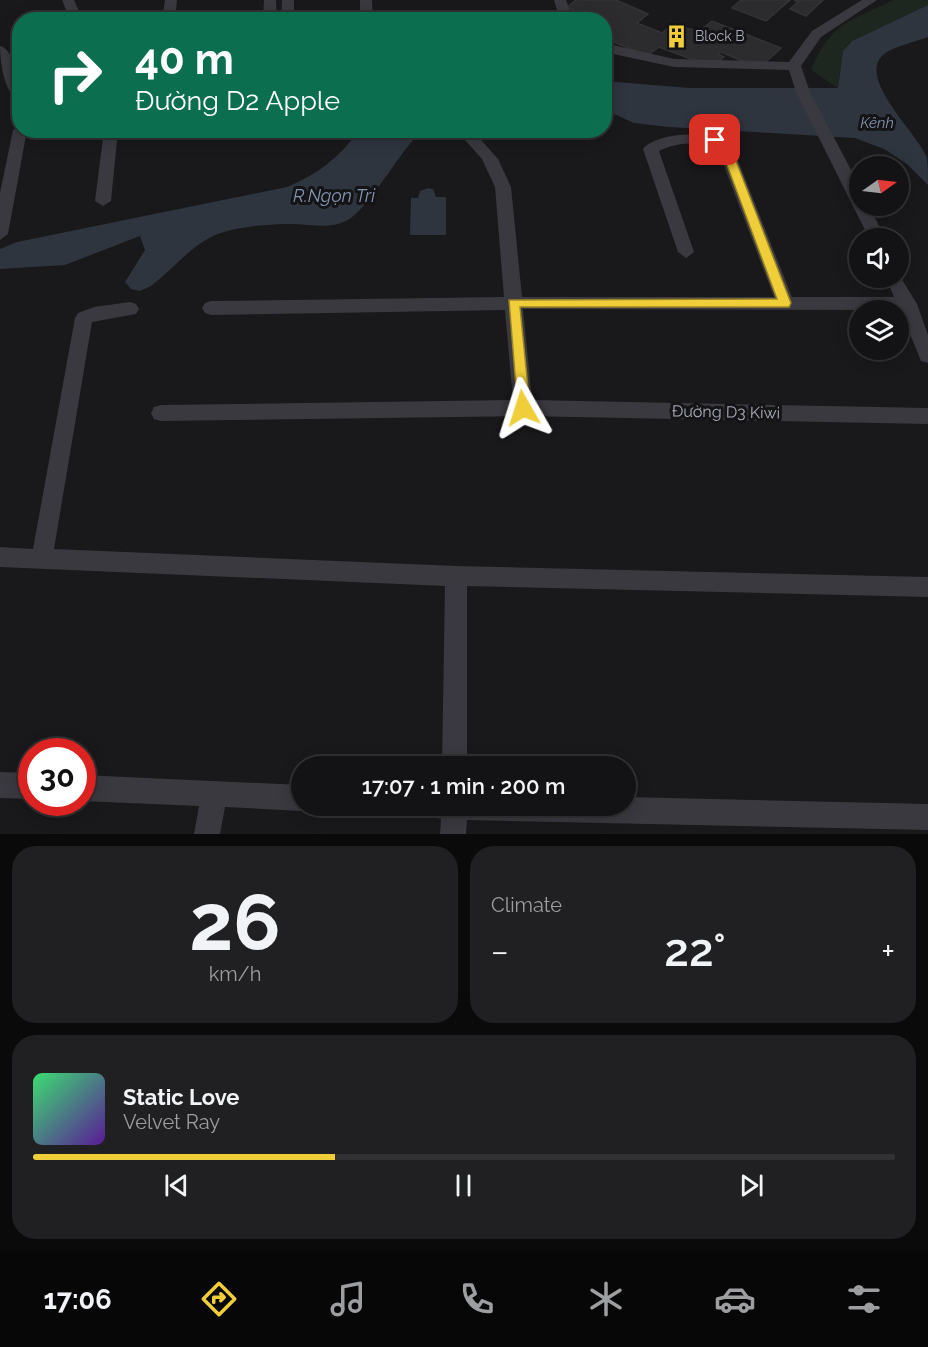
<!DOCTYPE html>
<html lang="en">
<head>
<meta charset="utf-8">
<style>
  body { margin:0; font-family:Raleway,sans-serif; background:#202022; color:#f1f3f6; height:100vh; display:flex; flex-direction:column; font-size:22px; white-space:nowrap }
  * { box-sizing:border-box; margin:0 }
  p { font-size:20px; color:#9d9ea0 }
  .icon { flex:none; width:33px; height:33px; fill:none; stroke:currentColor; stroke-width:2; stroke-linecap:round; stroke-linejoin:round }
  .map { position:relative; height:834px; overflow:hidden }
  .sheet { display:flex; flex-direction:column; gap:12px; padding:12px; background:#0a0a0b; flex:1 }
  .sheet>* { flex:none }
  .hud { position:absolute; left:12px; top:12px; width:600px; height:126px; border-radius:24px; box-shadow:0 3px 15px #0003,0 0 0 2px #323234; background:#0b6e4f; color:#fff; overflow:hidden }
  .needle { width:39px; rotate:76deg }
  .buttons { position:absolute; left:849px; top:156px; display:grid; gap:12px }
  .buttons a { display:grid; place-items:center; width:60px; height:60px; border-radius:50%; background:#131214; box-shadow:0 3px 15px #0003,0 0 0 2px #323234; font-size:30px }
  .speed { position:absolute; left:18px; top:738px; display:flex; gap:12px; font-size:30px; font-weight:700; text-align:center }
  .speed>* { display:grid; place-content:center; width:78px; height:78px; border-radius:50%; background:#131214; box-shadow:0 3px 15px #0003,0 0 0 2px #323234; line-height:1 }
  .speed .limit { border:9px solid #d22; background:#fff; color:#111 }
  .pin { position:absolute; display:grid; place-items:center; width:51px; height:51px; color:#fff; margin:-26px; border-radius:12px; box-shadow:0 3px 9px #0006 }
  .me { position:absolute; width:66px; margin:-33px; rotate:354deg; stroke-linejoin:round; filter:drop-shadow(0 0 4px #0008) }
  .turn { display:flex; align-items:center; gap:21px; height:126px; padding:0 24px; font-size:27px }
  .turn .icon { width:78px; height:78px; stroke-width:2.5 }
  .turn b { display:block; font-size:42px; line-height:51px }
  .big { font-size:45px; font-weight:600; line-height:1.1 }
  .sheet .tile { flex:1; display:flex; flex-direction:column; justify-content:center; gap:9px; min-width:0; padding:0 21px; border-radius:24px; background:#202022 }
  .sheet .dial { align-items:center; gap:0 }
  .dial b { font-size:78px; line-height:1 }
  .song { display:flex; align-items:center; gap:18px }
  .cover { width:72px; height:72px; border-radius:9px; background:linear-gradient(135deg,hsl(140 70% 55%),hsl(270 70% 35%)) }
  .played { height:6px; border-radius:3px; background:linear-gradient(90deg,#f0ce3a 35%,#323234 35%) }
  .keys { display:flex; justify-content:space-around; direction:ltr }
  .heat { display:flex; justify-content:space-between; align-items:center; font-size:33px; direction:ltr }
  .sheet .tiles { flex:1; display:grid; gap:12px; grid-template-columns:1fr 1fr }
  .tile:last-child { grid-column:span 2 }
  .trip { position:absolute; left:291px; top:756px; width:345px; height:60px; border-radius:30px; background:#131214; box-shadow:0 3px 15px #0003,0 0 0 2px #323234; font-weight:600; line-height:60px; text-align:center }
  .dock { display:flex; height:96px; justify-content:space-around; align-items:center; background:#080708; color:#9d9ea0 }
  .dock .icon { width:42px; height:42px }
  .dock .selected { color:#f0ce3a }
  .dock b { font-size:27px; color:#f1f3f6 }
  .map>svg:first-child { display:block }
  .green { fill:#1e2620 }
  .water { fill:#2e353f }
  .building { fill:#2c2b2e; stroke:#333236; stroke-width:1.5 }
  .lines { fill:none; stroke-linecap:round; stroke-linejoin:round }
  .minor { fill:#39393f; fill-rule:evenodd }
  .route { fill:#f0ce3a; stroke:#9c8626; stroke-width:1.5 }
  .labels { text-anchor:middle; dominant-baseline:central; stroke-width:6; stroke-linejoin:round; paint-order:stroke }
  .far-poi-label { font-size:14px; fill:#abadba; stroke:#141315; text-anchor:start }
  .far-water-label { font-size:15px; font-style:italic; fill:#8396b4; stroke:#141315 }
  .street-label { font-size:16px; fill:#abadba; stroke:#141315 }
  .water-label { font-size:18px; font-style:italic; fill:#8396b4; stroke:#141315 }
</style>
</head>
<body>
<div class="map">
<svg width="928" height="834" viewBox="0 0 928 834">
  <rect width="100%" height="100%" fill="#19181a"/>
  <!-- green -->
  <path class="green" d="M893 0H928V5L852 41 843 51 838 88 811 70C831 22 849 22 893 0Z"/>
  <!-- water -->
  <path class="water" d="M928 5V37C915 42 890 47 881 57 860 82 918 134 927 158 928 165 928 177 928 185L907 164 884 149 855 138 669 127 634 123 605 110 604 81 690 88H838L843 51 852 41Z
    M359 130 422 131C399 151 368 211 346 221 327 230 307 223 287 224 264 225 233 226 211 237 189 248 171 271 151 286L140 291 131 289 125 282 145 250 140 236 65 265 0 269V249L17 242 287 187C318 174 339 158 359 130Z
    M428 188 433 189 436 197H446V235H410L411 198H418L420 191Z"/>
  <!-- building -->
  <path class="building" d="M576 0H616L648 14 637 23 662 33 672 25 699 31 712 21 781 48 759 68 721 52 718 54 724 57 712 67 659 47 647 56 604 38V20H595L567 7Z
    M741 0H790L766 21 732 8Z
    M794 0H823L806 16 790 9 798 2Z"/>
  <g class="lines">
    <!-- minor -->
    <path class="minor" d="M62 0H74L83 20H70Z
      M165 0H177L175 20H162Z
      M264 0H276L277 20H263Z
      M282 0H294V20H281Z
      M360 0H372L373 20H360Z
      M554 0H566L573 20H560Z
      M862 0H877L821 37 801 66 810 92 860 187V206H869L885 238H869L796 92 789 70 674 67 604 52V43L674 59 789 62 812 31Z
      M0 46C16 50 20 86 20 100 4 96 0 60 0 46Z
      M20 126V130H27L8 234 0 240V193L13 130Z
      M104 130H118L111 201 103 206 95 201Z
      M456 130H472L475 133 498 159 511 187 522 297H774L718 150C704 139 674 143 659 151L694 252 686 258 678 252 643 149C658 131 719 129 733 148L792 297H894L886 278H898V273L917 304 928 335V363L921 361 919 356 900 310 523 309 532 400 928 408V424L523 416 161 421 154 419 151 413 154 407 161 405 513 400 505 310 211 315 205 313 202 308 205 303 211 301 504 297 495 187 482 159Z
      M130 302 136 304 139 309 136 314 92 322 54 549 456 566 928 577V597L467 586V766H442L445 586 0 567V547L33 549 75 318 78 313 94 307Z
      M0 772 32 773V799L0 798Z
      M82 775 302 785V806H312L302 811 225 807 220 834H194L199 806 82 801Z
      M626 797 928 804V830L467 820 466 834H440L441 819 428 815 424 806H626Z"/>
  </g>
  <!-- route -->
  <path class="route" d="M715 136 731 148 791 303 789 307H520L530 408 528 411H518L509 300 777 299 721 149 710 140Z"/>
  <!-- icons -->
  <defs>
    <symbol id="building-bare" viewBox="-9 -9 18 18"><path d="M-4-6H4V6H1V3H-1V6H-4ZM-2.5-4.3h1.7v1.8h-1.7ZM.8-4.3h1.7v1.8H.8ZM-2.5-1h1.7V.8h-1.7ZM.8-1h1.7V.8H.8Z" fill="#f0ce3a" stroke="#141315" stroke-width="2.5" paint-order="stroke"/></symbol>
  </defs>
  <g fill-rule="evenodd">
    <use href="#building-bare" x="660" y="20" width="33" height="33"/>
  </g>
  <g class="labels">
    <!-- far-poi labels -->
    <g class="far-poi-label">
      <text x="695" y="36">Block B</text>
    </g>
    <!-- far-water labels -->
    <g class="far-water-label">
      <text x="877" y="123">Kênh</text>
    </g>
    <!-- street labels -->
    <g class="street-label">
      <text transform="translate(726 412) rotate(1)">Đường D3 Kiwi</text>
    </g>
    <!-- water labels -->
    <g class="water-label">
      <text x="334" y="195">R.Ngọn Tri</text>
    </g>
  </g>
</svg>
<div class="buttons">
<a><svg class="needle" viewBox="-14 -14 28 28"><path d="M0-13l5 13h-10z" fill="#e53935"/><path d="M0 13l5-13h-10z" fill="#9d9ea0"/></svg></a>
<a><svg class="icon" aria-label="sound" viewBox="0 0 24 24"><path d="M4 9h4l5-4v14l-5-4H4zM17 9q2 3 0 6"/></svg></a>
<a><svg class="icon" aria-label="layers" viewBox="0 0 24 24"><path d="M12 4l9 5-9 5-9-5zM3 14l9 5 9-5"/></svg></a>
</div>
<div class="speed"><div class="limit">30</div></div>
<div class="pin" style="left:715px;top:140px;background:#d93025"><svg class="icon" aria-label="arrive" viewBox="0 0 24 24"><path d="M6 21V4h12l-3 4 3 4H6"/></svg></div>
<svg class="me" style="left:523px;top:408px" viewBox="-20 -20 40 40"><path d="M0-17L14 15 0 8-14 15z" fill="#f0ce3a" stroke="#fff" stroke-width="4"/></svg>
<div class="trip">17:07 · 1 min · 200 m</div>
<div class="hud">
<div class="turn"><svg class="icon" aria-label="right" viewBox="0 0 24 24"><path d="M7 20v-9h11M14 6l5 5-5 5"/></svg><div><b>40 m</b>Đường D2 Apple</div></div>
</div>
</div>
<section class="sheet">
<div class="tiles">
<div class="tile dial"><b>26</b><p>km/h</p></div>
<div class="tile"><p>Climate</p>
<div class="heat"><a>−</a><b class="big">22°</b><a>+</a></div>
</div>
<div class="tile">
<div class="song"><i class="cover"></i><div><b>Static Love</b><p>Velvet Ray</p></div></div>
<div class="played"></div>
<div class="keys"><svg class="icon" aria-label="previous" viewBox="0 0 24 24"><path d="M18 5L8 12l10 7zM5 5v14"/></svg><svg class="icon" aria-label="pause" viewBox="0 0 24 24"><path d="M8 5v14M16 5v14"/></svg><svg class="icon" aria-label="next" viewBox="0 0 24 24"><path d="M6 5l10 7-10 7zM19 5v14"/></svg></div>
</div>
</div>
</section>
<nav class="dock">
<b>17:06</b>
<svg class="icon selected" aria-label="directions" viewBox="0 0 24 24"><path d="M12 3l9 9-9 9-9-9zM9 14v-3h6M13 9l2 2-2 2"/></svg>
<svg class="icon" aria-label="music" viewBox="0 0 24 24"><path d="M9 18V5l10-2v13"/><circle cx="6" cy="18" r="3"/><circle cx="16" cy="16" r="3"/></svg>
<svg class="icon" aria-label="phone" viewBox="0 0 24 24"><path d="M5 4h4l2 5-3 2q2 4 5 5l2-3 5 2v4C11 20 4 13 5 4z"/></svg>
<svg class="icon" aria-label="climate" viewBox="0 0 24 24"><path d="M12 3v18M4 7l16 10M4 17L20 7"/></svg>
<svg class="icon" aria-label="car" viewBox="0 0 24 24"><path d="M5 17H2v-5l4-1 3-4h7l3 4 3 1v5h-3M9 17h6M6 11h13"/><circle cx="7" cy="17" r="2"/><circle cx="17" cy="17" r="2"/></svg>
<svg class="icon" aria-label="filters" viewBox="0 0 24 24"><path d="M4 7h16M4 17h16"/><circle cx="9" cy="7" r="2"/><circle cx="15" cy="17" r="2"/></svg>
</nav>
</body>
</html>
